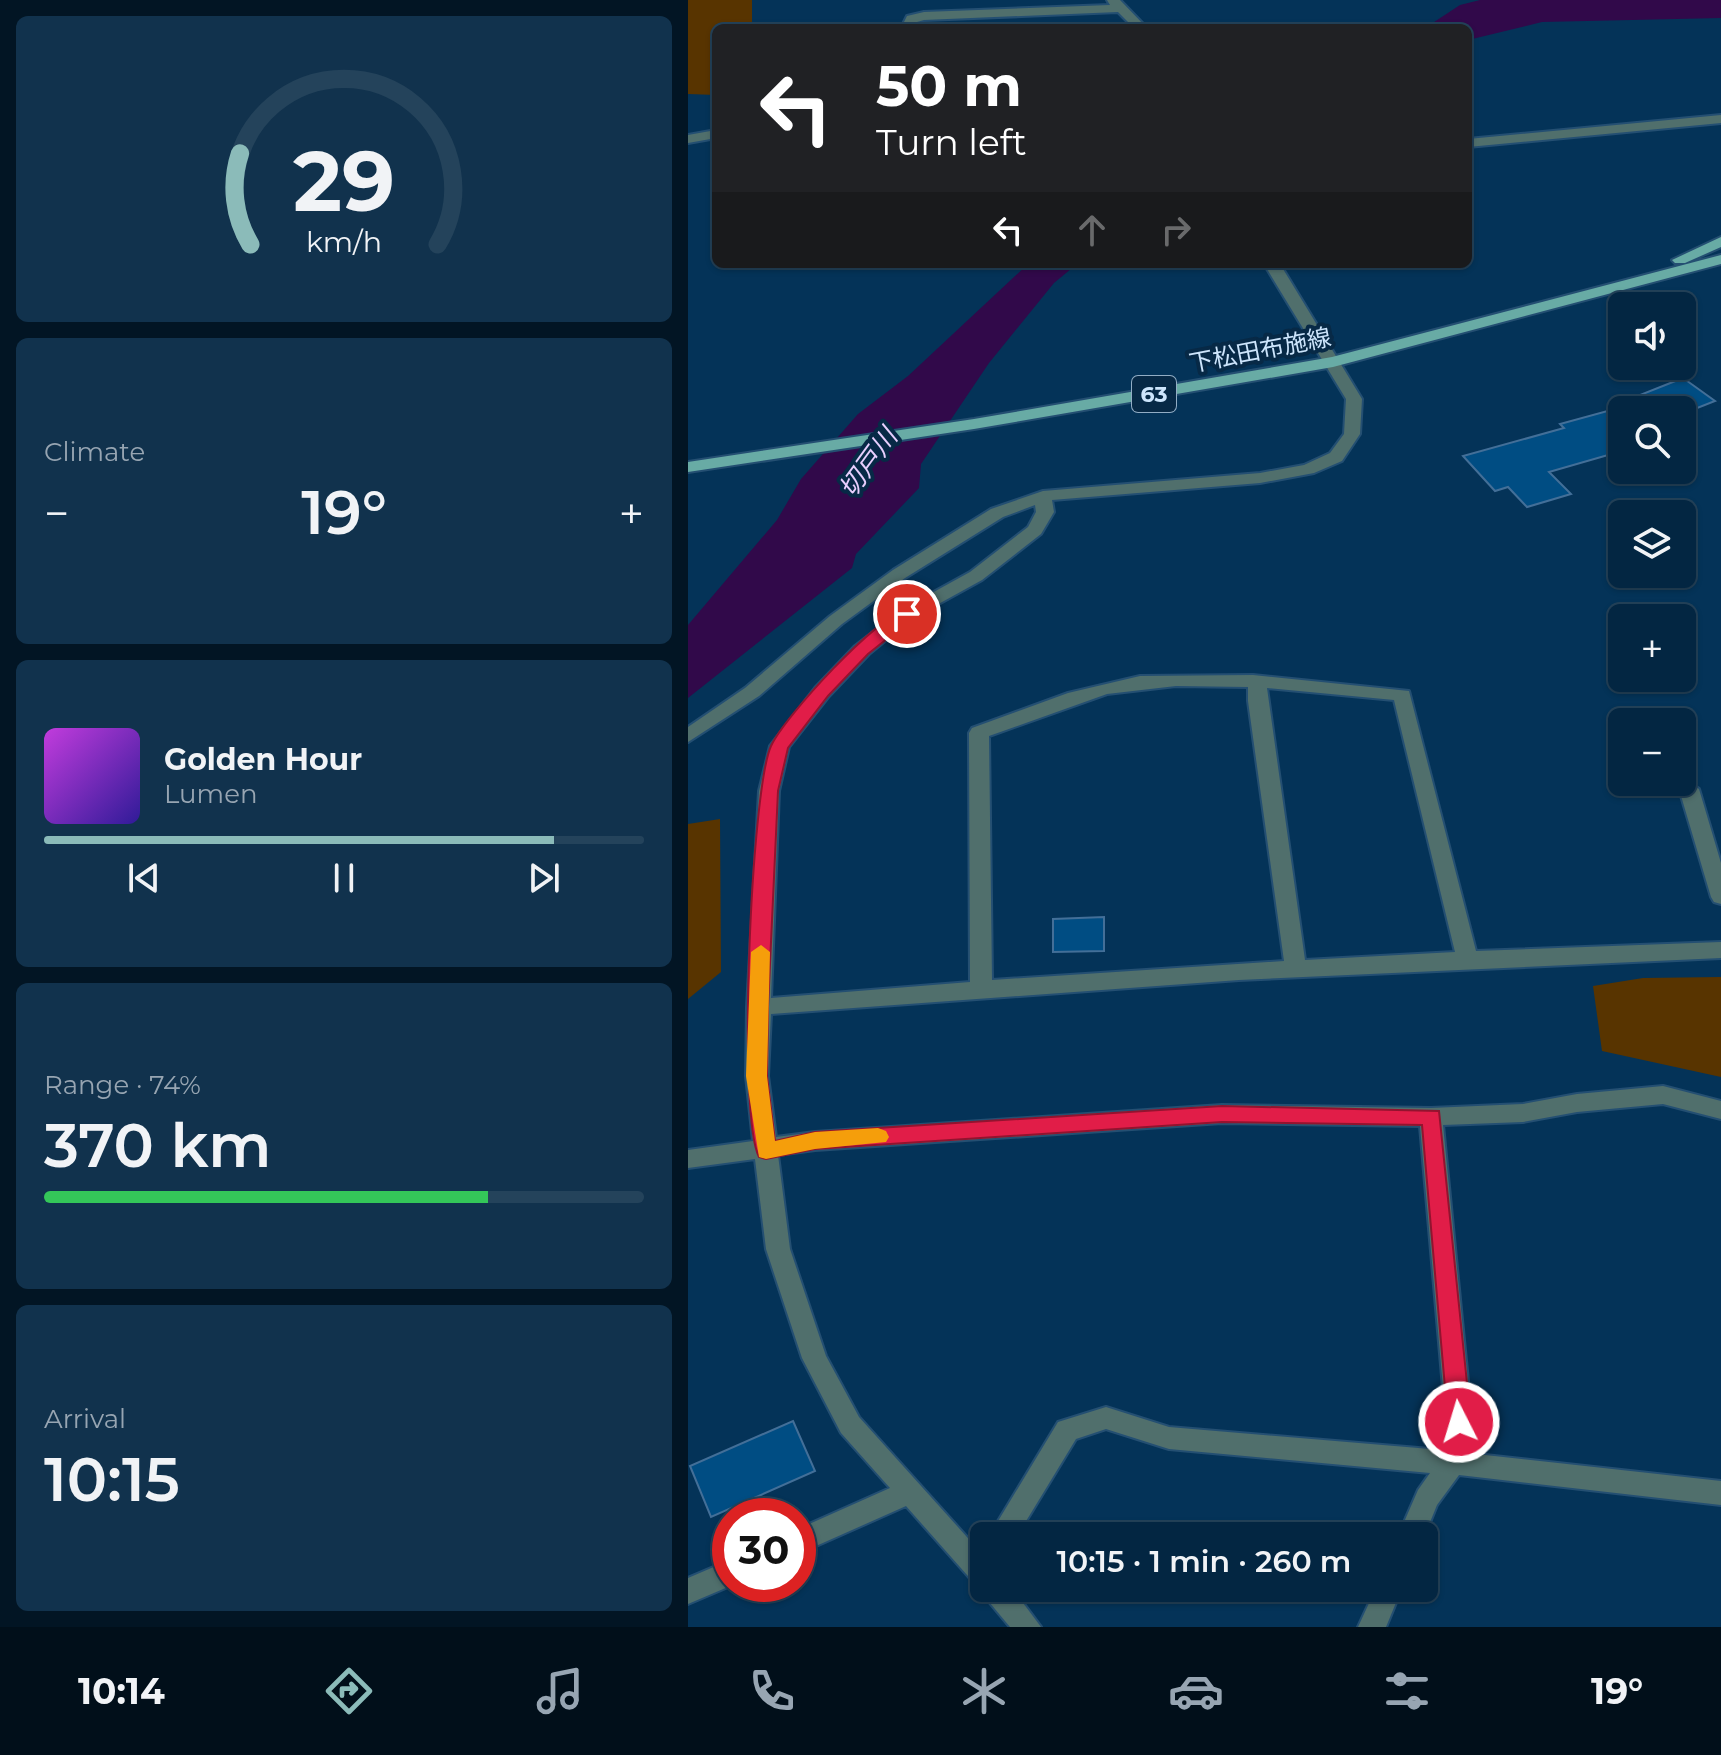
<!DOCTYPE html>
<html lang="en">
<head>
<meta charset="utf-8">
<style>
  body { margin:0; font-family:Montserrat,"Noto Sans JP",sans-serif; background:#11324d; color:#f1f3f6; height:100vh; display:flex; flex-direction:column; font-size:30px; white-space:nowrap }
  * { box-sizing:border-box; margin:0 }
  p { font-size:26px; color:#97a5b2 }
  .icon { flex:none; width:44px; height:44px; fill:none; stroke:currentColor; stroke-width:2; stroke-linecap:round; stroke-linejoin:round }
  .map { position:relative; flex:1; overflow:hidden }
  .drawer { display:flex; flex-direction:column; gap:16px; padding:16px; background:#021524; width:688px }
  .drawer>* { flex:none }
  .guide { position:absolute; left:24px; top:24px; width:760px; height:244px; border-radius:12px; box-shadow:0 2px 6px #0004,0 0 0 2px #24435b; background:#202124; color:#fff; overflow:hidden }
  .controls { position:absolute; left:920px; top:292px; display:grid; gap:16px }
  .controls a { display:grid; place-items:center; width:88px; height:88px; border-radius:12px; background:#032642; box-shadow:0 2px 6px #0004,0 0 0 2px #24435b; font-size:40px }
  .speed { position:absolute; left:24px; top:1498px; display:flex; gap:16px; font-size:40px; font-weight:700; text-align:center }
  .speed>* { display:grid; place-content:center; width:104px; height:104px; border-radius:50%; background:#032642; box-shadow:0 2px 6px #0004,0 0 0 2px #24435b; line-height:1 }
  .speed .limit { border:12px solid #d22; background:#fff; color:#111 }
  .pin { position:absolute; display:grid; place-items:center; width:68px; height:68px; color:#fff; margin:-34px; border:4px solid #fff; border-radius:50%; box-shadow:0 2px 8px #0007 }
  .me { position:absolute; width:88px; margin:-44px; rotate:355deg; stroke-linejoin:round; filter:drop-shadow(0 0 6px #0008) }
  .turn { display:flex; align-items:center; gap:28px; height:168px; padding:0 32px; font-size:36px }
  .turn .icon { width:104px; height:104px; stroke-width:2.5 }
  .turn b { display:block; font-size:56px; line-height:68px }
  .lanes { display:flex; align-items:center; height:76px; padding:0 32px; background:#0003; justify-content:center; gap:40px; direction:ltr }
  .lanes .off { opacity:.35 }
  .big { font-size:60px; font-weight:600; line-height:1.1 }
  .drawer .widget { flex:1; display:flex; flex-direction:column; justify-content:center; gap:12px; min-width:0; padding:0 28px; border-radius:12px; background:#11324d }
  .drawer .dial { align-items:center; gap:0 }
  .dial svg { height:208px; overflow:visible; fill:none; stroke:#24435b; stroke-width:7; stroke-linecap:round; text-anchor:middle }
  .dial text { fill:#f1f3f6; stroke:none }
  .song { display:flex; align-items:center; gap:24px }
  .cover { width:96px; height:96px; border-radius:12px; background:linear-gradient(135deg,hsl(290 70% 55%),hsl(250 70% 35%)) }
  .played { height:8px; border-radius:4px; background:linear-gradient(90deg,#8bbbb9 85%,#24435b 85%) }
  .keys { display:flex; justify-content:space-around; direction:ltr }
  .heat { display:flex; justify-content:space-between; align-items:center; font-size:44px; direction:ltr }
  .charge { height:12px; border-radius:6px; background:linear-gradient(90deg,#34c759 74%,#24435b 0) }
  .trip { position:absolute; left:282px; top:1522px; width:468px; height:80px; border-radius:12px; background:#032642; box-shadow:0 2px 6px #0004,0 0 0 2px #24435b; font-weight:600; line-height:80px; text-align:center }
  .tab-bar { display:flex; height:128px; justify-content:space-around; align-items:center; background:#010f1a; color:#97a5b2 }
  .tab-bar .icon { width:56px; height:56px }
  .tab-bar .active { color:#8bbbb9 }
  .tab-bar b { font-size:36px; color:#f1f3f6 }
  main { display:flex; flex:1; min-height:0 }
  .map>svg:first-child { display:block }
  .green { fill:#583400 }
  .water { fill:#31094a }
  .building { fill:#004d83; stroke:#436f98; stroke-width:2 }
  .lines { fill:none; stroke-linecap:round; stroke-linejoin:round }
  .minor-casing { stroke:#244f72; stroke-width:4 }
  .major-casing { stroke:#244f72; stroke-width:4 }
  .minor { fill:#506f6c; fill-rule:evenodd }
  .major { fill:#68aba5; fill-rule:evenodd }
  .route { fill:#e11d48; stroke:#92132f; stroke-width:2 }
  .slow { fill:#f59e0b }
  .labels { text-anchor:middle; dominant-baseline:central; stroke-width:8; stroke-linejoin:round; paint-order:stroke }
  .shield { fill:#072946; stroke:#92adc5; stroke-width:2 }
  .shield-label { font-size:22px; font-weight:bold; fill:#cde5fc }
  .street-label { font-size:24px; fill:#cde5fc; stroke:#072946 }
  .water-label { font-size:26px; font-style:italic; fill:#e8cffe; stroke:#072946 }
</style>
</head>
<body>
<main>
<section class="drawer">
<div class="widget dial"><svg viewBox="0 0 100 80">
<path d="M14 69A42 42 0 1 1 86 69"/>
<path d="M14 69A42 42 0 0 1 10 34" stroke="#8bbbb9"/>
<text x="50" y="56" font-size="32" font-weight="700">29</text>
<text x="50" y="72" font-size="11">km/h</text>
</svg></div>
<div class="widget"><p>Climate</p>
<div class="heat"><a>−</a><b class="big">19°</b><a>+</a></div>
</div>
<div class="widget">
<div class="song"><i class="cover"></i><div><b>Golden Hour</b><p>Lumen</p></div></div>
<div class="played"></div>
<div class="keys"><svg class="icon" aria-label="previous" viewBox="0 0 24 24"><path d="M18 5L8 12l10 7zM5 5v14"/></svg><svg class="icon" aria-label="pause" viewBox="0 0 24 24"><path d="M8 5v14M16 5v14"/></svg><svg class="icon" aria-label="next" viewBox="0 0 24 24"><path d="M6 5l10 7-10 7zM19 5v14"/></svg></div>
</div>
<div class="widget"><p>Range · 74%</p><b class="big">370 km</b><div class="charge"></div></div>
<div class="widget"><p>Arrival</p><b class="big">10:15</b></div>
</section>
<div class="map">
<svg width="1033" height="1627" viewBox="0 0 1033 1627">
  <rect width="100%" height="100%" fill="#043358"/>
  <!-- green -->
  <path class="green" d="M0 0H64V28H28V95L0 94Z
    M32 819 33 972 0 999V824Z
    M1033 977V1077L914 1051 905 986 955 978Z"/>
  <!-- water -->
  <path class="water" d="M792 0H1033V18L854 22 780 40V28H737L772 5Z
    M340 264H389L366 283 301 363 233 464 231 488 168 554 164 568 0 698V625L89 520 113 479 170 414 220 376Z"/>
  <!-- building -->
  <path class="building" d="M995 378 1027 401 994 414V410H969L952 395Z
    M934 407V451L861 472 883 494 839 507 820 487 807 491 775 456 876 428 872 424Z
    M416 917V951L365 952V919Z
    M105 1421 127 1471 23 1517 2 1466Z"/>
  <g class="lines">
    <defs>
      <path id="minor" d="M419 0H432L459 28H446L430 12 236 20 229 22 225 28H213L219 16 236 12 422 5Z
        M1033 115V123L780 147V139Z
        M28 130V138L0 143V135Z
        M576 264H592L674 399 672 434 654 461 626 473 572 483 364 500 366 512 353 534 294 580 225 618 181 654 141 696 101 747 91 791 83 998 282 982 281 733 284 728 380 693 452 676 565 675 721 691 788 951 1033 942V958L551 980 83 1014 80 1076 88 1137 127 1132 534 1105 743 1108 835 1104 889 1094 975 1086 1033 1101V1119L975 1104 889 1112 835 1122 755 1125 784 1422 779 1453 1033 1481V1505L771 1475 749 1505 736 1537 710 1536 730 1490 742 1473 481 1449 418 1429 388 1439 329 1536H301L370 1422 418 1407 481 1427 754 1450 758 1422 732 1126 534 1123 127 1150 90 1155 102 1249 138 1356 171 1417 296 1556V1588H324L353 1627H322L297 1597 294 1587 287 1584 218 1506 110 1554V1529L202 1488 153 1433 114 1358 78 1249 67 1159 0 1168V1150L65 1141 58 1076 59 1007 71 791 82 746 127 688 167 646 213 610 282 572 340 527 348 512 347 505 315 517 217 578 154 624 71 696 0 742V727L57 688 142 616 205 570 303 509 355 491 572 473 616 465 642 453 656 434 658 399ZM488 686 560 687V701L596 961 304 980 301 736 419 694ZM579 688 706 700 767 952 617 960Z
        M1001 782 1011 789 1033 863V904L1026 902 1023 897 991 789Z
        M42 1560V1584H47L0 1604V1578Z
        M688 1588H714L698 1627H670Z"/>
      <path id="major" d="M1033 237V247L997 263H987L984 260Z
        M1033 255V264L645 367 286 429 0 472V462L286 419 644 357Z"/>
    </defs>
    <!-- minor casing -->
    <use href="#minor" class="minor-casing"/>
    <!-- major casing -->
    <use href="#major" class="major-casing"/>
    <!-- minor -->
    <use href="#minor" class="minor"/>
    <!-- major -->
    <use href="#major" class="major"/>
  </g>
  <!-- route -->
  <path class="route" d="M219 609 227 614 225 618 180 654 140 696 100 748 90 791 80 1007 79 1076 87 1141 127 1132 534 1106 751 1111 783 1422 779 1429 771 1432 763 1429 760 1422 734 1125 534 1122 127 1149 78 1159 71 1157C49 1115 63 790 83 746 97 716 189 616 219 609Z"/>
  <!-- slow -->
  <path class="slow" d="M73 945 82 952 79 1076 87 1141 127 1132 190 1128 198 1131 201 1137 198 1142 127 1149 78 1159 71 1157 58 1076 63 952Z"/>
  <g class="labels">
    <!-- shield labels -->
    <rect class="shield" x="444" y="376" width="44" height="36" rx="6"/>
    <g class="shield-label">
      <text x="466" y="394">63</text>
    </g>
    <!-- street labels -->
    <g class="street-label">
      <text transform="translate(572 350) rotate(-11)">下松田布施線</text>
    </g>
    <!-- water labels -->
    <g class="water-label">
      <text transform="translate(180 463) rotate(-54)">切戸川</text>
    </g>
  </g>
</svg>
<div class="controls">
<a><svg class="icon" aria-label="sound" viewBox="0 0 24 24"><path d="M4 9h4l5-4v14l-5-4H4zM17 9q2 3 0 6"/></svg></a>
<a><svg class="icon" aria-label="search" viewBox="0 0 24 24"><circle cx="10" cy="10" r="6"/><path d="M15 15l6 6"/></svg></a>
<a><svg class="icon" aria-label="layers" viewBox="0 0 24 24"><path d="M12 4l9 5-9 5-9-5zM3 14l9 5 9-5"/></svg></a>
<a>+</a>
<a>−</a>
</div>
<div class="speed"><div class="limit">30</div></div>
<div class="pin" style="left:219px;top:614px;background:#d93025"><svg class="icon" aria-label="arrive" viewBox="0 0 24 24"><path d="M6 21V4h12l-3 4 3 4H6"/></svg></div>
<svg class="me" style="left:771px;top:1422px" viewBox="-20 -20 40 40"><circle r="17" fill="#e11d48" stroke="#fff" stroke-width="3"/><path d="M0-11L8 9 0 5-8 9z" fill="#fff"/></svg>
<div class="trip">10:15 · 1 min · 260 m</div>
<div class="guide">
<div class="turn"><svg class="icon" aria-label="left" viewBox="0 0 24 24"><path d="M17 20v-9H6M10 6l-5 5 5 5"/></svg><div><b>50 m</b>Turn left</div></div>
<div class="lanes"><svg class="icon" aria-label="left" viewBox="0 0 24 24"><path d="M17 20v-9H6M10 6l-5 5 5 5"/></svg><svg class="icon off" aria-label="ahead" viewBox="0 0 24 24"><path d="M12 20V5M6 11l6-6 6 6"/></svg><svg class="icon off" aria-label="right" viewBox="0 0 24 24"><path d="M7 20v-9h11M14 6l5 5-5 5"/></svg></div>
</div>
</div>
</main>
<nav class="tab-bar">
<b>10:14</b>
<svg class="icon active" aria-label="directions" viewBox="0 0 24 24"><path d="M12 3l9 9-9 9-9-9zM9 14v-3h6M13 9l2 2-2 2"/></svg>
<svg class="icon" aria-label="music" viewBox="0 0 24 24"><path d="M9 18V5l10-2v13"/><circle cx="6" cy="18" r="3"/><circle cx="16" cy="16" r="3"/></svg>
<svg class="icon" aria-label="phone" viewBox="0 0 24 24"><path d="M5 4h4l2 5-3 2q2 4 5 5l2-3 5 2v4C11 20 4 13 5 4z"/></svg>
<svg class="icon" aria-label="climate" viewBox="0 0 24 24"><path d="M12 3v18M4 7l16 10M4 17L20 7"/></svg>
<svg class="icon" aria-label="car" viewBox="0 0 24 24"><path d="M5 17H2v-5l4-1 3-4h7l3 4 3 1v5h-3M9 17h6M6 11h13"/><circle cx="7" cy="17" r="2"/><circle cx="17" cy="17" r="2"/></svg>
<svg class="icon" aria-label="filters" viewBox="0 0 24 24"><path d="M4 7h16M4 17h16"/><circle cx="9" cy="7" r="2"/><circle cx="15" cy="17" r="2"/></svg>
<b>19°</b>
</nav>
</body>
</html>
